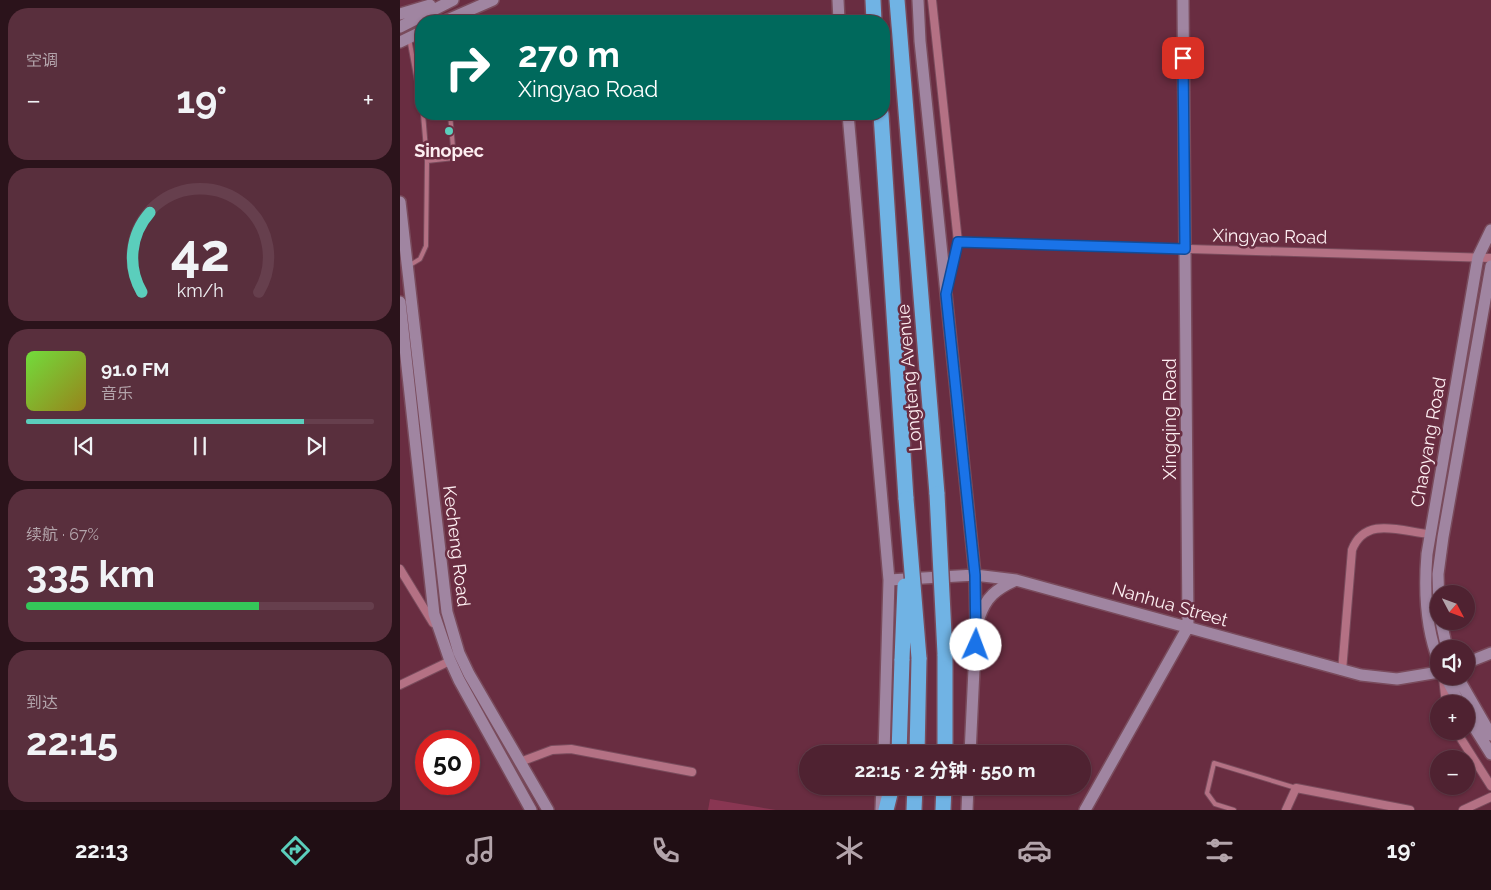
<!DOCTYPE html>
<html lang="zh">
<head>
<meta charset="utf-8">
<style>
  body { margin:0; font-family:Raleway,"Noto Sans SC",sans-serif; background:#592f3d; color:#f1f3f6; height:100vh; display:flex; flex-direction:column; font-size:19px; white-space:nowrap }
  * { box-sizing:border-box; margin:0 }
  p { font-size:16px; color:#b3a4ab }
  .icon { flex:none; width:28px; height:28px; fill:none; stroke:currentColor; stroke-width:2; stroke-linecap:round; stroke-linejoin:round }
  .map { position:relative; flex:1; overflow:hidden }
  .side { display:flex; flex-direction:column; gap:8px; padding:8px; background:#2b131b; width:400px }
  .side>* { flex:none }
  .banner { position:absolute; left:15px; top:15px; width:475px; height:105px; border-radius:20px; box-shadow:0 1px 4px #0004,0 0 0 1px #663f4d; background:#00695c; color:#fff; overflow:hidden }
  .needle { width:32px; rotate:131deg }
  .fabs { position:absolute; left:1030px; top:585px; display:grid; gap:10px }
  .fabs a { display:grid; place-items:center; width:45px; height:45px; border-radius:50%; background:#4f2231; box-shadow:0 1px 4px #0004,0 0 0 1px #663f4d; font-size:25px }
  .speed { position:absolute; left:15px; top:730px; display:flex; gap:10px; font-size:25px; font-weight:700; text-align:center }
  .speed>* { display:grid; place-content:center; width:65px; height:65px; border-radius:50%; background:#4f2231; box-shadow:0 1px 4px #0004,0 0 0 1px #663f4d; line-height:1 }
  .speed .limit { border:8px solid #d22; background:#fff; color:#111 }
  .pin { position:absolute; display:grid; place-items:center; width:42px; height:42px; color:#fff; margin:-21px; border-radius:10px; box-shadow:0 2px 8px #0006 }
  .me { position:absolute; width:55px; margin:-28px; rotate:2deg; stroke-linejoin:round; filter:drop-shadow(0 0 4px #0008) }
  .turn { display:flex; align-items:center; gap:18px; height:105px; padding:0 20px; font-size:22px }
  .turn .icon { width:65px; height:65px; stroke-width:2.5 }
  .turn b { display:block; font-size:35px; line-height:42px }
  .big { font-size:38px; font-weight:700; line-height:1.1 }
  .side .widget { flex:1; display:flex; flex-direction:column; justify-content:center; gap:8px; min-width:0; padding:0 18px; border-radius:20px; background:#592f3d }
  .side .dial { align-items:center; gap:0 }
  .dial svg { height:130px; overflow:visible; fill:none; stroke:#663f4d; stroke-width:7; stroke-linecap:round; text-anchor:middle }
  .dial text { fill:#f1f3f6; stroke:none }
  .song { display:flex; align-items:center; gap:15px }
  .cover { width:60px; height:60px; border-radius:8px; background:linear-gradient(135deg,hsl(100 70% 55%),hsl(50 70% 35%)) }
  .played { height:5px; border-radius:2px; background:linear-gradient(90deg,#5bcebc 80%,#663f4d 80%) }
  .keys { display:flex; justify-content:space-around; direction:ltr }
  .heat { display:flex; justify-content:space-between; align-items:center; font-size:28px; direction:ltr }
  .charge { height:8px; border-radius:4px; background:linear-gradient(90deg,#34c759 67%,#663f4d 0) }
  .trip { position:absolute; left:399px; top:745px; width:292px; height:50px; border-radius:25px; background:#4f2231; box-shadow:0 1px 4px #0004,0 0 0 1px #663f4d; font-weight:700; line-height:50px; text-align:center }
  .tabs { display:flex; height:80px; justify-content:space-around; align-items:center; background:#200e14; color:#b3a4ab }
  .tabs .icon { width:35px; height:35px }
  .tabs .on { color:#5bcebc }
  .tabs b { font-size:22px; color:#f1f3f6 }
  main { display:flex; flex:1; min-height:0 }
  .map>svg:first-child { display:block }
  .green { fill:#893652 }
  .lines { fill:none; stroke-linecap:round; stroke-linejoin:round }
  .lane-casing { stroke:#794b5c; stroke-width:6 }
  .street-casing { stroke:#794b5c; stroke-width:10 }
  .secondary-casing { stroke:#794b5c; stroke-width:14 }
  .highway-casing { stroke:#794b5c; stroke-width:18 }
  .lane { stroke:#b47184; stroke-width:4 }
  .street { stroke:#b47184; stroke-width:8 }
  .secondary { stroke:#a085a1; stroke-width:11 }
  .highway { stroke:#70b3e4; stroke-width:15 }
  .highway-bridge-casing { stroke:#794b5c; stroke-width:18; stroke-linecap:butt }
  .highway-bridge { stroke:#70b3e4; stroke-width:15 }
  .route-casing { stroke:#114b97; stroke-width:12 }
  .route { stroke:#1a73e8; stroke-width:9 }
  .poi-dot { fill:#5bcebc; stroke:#692d41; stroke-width:2 }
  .labels { text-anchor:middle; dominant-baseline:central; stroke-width:5; stroke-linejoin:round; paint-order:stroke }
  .poi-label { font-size:18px; font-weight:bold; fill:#fdeef1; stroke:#692d41 }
  .street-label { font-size:18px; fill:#fdeef1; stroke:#692d41 }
</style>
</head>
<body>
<main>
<section class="side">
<div class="widget"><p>空调</p>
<div class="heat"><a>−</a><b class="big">19°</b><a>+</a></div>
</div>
<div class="widget dial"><svg viewBox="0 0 100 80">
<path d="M14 69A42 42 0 1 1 86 69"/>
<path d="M14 69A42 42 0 0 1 19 20" stroke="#5bcebc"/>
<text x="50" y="56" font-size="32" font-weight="700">42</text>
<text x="50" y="72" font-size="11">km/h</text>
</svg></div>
<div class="widget">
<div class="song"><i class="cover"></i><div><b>91.0 FM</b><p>音乐</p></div></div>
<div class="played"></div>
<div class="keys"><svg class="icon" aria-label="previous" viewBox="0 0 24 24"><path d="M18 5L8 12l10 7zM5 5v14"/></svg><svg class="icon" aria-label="pause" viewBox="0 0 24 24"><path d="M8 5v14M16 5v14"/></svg><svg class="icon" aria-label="next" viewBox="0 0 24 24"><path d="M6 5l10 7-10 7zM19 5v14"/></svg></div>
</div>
<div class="widget"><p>续航 · 67%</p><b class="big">335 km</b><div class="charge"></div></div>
<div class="widget"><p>到达</p><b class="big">22:15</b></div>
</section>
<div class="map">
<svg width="1091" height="810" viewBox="0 0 1091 810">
  <rect width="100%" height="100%" fill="#692d41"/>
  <!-- green -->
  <path class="green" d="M310 799 376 810H308Z"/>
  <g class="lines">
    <defs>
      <path id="lane" d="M9 38 21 103
        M27 161 54 158 50 114
        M10 265 20 259 26 246 27 161 23 114
        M834 810 815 804 807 793 814 763 896 788"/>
      <path id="street" d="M532 0 558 242 548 285
        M558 242 1091 258
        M0 569 33 623
        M942 671 952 550C965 516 1000 531 1029 534
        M1043 678 1046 704
        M0 685 50 661
        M1056 731 1091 786
        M120 762 152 750 171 749 292 772
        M886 810 896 788 1010 810
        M1063 810 1091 797"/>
      <path id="secondary" d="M438 0 439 21
        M518 0 520 41 575 575 576 627 570 754
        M0 14 30 5
        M45 21 93 0
        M0 27 53 0
        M0 42 21 32
        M448 114 489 580 484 754
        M0 202 47 612 59 653 69 674 148 810
        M0 302 34 614 49 658 59 680 131 810
        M489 580 575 575 616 580 961 675 997 679 1039 672
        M1039 610 1038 574 1043 537 1091 266
        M579 618C586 597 596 589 616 580
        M1041 621 1047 649
        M1039 662C1025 627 1024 590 1027 554L1078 257 1091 230
        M1066 663 1091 653
        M1045 676 1060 704
        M1057 676 1091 735
        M1066 714 1091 754
        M481 809 482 786
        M567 810 568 786
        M685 810 788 627 783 0"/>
      <path id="highway" d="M473 0 474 21
        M497 0 537 494
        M481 114 506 499
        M545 654V754
        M499 754 502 659
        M517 754 519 658
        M486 810 492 786
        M514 810 515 786
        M543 810 544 786"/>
    </defs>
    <!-- lane casing -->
    <use href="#lane" class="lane-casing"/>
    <!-- street casing -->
    <use href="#street" class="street-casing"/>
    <!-- secondary casing -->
    <use href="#secondary" class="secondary-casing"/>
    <!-- highway casing -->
    <use href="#highway" class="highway-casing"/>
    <!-- lane -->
    <use href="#lane" class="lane"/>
    <!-- street -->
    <use href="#street" class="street"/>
    <!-- secondary -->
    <use href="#secondary" class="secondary"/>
    <!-- highway -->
    <use href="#highway" class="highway"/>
    <defs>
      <path id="highway-bridge" d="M537 494 545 654
        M506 499 519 658
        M502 659 505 586"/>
    </defs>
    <!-- highway-bridge casing -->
    <use href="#highway-bridge" class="highway-bridge-casing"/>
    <!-- highway-bridge -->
    <use href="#highway-bridge" class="highway-bridge"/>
  </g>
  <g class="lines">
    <defs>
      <path id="route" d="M576 645 575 575 546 294 558 242 785 249 783 58"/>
    </defs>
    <!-- route casing -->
    <use href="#route" class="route-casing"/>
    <!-- route -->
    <use href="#route" class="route"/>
  </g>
  <!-- markers -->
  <circle class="poi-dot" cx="49" cy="131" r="5"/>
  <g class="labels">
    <!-- poi labels -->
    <g class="poi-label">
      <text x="49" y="150">Sinopec</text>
    </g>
    <!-- street labels -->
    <g class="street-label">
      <text transform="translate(870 236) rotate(1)">Xingyao Road</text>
      <text transform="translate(509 378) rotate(-95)">Longteng Avenue</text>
      <text transform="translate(769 419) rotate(-90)">Xingqing Road</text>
      <text transform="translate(1028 442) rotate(-80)">Chaoyang Road</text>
      <text transform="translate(57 546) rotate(83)">Kecheng Road</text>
      <text transform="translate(770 604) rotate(16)">Nanhua Street</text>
    </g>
  </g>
</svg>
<div class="fabs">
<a><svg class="needle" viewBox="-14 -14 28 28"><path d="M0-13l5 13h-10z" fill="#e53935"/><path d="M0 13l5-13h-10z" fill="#b3a4ab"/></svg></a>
<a><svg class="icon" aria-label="sound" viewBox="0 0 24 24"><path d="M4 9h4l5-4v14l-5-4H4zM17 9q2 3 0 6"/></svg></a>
<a>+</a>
<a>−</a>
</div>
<div class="speed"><div class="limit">50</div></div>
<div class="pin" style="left:783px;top:58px;background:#d93025"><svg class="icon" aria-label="arrive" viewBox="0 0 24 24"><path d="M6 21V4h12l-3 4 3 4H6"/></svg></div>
<svg class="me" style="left:576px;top:645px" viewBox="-20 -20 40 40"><circle r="19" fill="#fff"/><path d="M0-13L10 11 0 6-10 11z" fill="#1a73e8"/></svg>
<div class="trip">22:15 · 2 分钟 · 550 m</div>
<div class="banner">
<div class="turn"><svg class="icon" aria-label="right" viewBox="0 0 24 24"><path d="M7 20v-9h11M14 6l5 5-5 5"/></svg><div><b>270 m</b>Xingyao Road</div></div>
</div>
</div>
</main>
<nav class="tabs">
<b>22:13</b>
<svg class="icon on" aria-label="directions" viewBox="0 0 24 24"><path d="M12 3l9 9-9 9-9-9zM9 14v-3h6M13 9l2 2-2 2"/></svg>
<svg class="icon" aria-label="music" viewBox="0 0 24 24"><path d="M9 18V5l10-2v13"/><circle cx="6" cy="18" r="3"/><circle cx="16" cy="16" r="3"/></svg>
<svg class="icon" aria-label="phone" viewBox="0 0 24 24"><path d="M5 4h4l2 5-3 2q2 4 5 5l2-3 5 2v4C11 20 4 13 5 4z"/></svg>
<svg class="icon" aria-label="climate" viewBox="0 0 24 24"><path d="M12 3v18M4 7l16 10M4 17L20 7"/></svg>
<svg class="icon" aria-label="car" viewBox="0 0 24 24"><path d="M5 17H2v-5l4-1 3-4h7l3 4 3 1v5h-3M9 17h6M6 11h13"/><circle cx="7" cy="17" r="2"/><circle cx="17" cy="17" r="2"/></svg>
<svg class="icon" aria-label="filters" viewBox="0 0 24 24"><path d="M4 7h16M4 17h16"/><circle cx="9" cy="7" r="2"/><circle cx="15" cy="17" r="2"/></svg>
<b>19°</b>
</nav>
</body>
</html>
